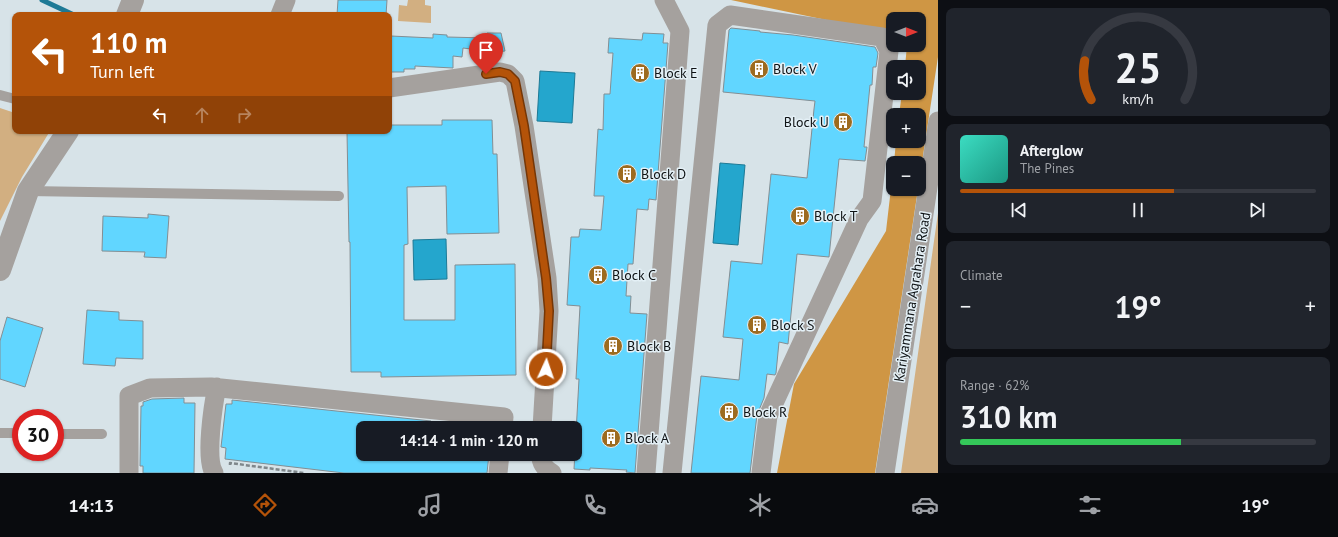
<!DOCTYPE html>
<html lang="en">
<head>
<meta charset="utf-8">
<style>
  body { margin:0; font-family:"PT Sans",sans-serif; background:#20242c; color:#f1f3f6; height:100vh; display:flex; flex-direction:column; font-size:15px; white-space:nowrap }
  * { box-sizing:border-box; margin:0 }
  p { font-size:13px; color:#9ea1a6 }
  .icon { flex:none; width:22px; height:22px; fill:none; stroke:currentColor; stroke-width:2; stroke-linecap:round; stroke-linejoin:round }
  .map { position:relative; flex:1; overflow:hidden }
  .sheet { display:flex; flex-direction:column; gap:8px; padding:8px; background:#0d0f14; width:400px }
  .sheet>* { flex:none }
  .guide { position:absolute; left:12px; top:12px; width:380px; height:122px; border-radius:8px; box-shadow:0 1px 3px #0004; background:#b45309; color:#fff; overflow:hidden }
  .needle { width:26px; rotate:90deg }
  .controls { position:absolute; left:886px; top:12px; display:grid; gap:8px }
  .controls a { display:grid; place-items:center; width:40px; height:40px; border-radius:8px; background:#171b24; box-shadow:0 1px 3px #0004; font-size:20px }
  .speed { position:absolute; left:12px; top:409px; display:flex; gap:8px; font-size:20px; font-weight:700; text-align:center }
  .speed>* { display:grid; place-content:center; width:52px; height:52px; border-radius:50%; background:#171b24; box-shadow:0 1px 3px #0004; line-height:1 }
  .speed .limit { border:6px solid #d22; background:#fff; color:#111 }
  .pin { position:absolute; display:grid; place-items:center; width:34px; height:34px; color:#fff; margin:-41px -17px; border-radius:50% 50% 50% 0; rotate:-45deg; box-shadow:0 0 4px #0007 }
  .pin .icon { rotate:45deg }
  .me { position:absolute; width:44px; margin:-22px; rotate:3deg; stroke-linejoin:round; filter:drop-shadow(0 0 3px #0008) }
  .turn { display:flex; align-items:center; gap:14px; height:84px; padding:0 12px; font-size:18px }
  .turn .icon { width:52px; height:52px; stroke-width:2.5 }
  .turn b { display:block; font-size:28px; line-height:34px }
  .lanes { display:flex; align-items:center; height:38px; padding:0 12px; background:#0003; justify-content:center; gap:20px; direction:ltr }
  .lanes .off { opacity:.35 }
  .big { font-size:30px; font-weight:700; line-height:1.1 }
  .sheet .tile { flex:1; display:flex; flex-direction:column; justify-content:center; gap:6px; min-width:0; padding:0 14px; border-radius:8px; background:#20242c }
  .sheet .dial { align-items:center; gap:0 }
  .dial svg { height:104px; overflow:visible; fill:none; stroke:#363941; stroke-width:7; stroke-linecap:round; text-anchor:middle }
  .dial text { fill:#f1f3f6; stroke:none }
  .song { display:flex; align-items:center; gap:12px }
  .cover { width:48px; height:48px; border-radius:6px; background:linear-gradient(135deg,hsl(170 70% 55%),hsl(170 70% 35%)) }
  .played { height:4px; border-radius:2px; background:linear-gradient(90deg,#b45309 60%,#363941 60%) }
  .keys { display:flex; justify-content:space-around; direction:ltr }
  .heat { display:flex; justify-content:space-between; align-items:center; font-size:22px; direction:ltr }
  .charge { height:6px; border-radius:3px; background:linear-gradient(90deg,#34c759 62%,#363941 0) }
  .trip { position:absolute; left:356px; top:421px; width:226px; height:40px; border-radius:8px; background:#171b24; box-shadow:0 1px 3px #0004; font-weight:700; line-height:40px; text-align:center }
  .menu { display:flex; height:64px; justify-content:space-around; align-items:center; background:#090b0e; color:#9ea1a6 }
  .menu .icon { width:28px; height:28px }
  .menu .active { color:#b45309 }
  .menu b { font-size:18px; color:#f1f3f6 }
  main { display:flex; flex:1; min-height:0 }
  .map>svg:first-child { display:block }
  .green { fill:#d2af81 }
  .forest { fill:#cf9644 }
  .water { fill:#24a6cd; stroke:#1e7a96 }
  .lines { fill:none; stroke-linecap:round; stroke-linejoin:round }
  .stream { stroke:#1e7a96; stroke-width:5 }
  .building { fill:#61d6ff; stroke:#838e93 }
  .path { stroke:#7f878b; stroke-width:2.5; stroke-dasharray:4 2; stroke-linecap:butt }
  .service { stroke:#a5a19e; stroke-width:10 }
  .minor { stroke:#a5a19e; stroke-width:19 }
  .tertiary { stroke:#a5a19e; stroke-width:22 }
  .route-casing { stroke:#753606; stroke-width:10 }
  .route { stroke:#b45309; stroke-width:7 }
  .labels { text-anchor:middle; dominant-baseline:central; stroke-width:3; stroke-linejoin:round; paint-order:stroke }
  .poi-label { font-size:14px; fill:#0f1315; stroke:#e4f0f6; text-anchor:start }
  .street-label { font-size:14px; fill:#0f1315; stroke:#e4f0f6 }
</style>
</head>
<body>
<main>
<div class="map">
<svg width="938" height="473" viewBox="0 0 938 473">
  <rect width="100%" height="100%" fill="#d7e3e8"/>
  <!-- green -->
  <path class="green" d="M408 0H425V5L431 6V23L398 21 399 5 407 6Z
    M0 108 15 113V131H50L22 177 0 221Z
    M938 213V473H901Z"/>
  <!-- forest -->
  <path class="forest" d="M731 0H938V57L919 182V163H894L896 141H919V115H899L902 93H919V67H905L907 45H919V19H893V34Z
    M893 171V189H918L875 473H777L794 384 886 231Z"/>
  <!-- water -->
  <path class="water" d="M540 71 575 73 572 123 537 121Z
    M720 163 745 165 738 245 713 243Z
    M446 239 447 279 414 280 413 240Z"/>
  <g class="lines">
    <!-- stream -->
    <path class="stream" d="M42 0 74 15"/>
  </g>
  <!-- building -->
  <path class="building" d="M338 0H387L386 15H337Z
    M731 28 760 31V32L793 35 875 47 878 53 876 67H873L872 85H870L864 147H867L865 161 839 159 829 257 797 254 788 344 779 342 776 373 775 375 767 374 764 398 757 415 750 473H691L701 376 739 380 743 339 723 337 731 261 762 264 771 174 807 178 814 109 815 101 723 92 729 30Z
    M487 33H501L505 51 495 52 463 48 462 57 453 56V68L415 66V69H404V72H389V45H390L391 36 433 38V34L447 35V37L487 38Z
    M643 33 664 34 663 43H668L656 200 649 199 648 210 637 209 633 264H628L626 296H631L630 313 647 314 635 473 626 472 627 470 590 468V470L574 469 579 379H576L580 306 567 305 571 237H579L580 229 601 230 604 196H594L598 129 603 130 604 94H610L613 53H608L609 38 642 40Z
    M442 120H492L493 154H497L499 233 447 234 446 186 407 187 408 244 404 245V320H455V265L515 264 516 375 381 377V372H351L350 242H349L347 132 389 131V125H442Z
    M148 214 169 216 166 258 144 257 145 252 102 251 103 216 148 218Z
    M87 310 119 312V320L143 321V359L116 358 115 366 83 364Z
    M7 317 43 328 25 387 0 379V341Z
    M184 398V403H195L194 473H143V466H140L141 406H143V402L152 399Z
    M232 400 431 421 430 428H363V454H489L487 473H344L225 459 226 448 221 447 226 404H232Z"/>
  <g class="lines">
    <!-- path -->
    <path class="path" d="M230 465V463L304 473"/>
    <!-- service -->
    <path class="service" d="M0 95 15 99
      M28 191 339 196
      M0 433H21
      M55 434H102"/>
    <!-- minor -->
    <path class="minor" d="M280 15 286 0
      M389 88 500 72 508 74 515 81 524 126 547 278 549 311 542 428
      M541 454C540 462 545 469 552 473
      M129 473V396L150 388 211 387 504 417 503 428
      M214 473C205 459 213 405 217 387
      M498 473 500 454
      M646 473 680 31 664 0
      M672 473 717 25 730 15 882 37 889 51 872 201 859 219 768 416 761 473
      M885 473 938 121"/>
    <!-- tertiary -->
    <path class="tertiary" d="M127 15 133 0
      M0 270 28 191 68 131"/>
  </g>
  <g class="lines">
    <defs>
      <path id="route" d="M486 74 500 72 508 74 515 81 524 126 546 278 549 311 546 369"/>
    </defs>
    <!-- route casing -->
    <use href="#route" class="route-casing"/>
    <!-- route -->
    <use href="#route" class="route"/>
  </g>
  <!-- icons -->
  <defs>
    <symbol id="building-disc" viewBox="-11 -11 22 22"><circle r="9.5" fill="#9d6b1f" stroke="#e4f0f6"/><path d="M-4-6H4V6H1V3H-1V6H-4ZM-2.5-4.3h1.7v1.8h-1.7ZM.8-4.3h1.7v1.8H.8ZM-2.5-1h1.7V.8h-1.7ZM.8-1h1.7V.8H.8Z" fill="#fff"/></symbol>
  </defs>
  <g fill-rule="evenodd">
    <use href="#building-disc" x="748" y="58" width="22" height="22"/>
    <use href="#building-disc" x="629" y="62" width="22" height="22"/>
    <use href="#building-disc" x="832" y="111" width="22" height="22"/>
    <use href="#building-disc" x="616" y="163" width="22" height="22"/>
    <use href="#building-disc" x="789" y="205" width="22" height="22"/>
    <use href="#building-disc" x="587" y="264" width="22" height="22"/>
    <use href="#building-disc" x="746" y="314" width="22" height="22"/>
    <use href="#building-disc" x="602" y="335" width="22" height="22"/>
    <use href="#building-disc" x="718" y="401" width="22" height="22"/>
    <use href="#building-disc" x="600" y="427" width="22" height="22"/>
  </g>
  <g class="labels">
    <!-- poi labels -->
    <g class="poi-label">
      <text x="773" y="69">Block V</text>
      <text x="654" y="73">Block E</text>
      <text x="829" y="122" text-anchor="end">Block U</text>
      <text x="641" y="174">Block D</text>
      <text x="814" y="216">Block T</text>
      <text x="612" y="275">Block C</text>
      <text x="771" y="325">Block S</text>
      <text x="627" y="346">Block B</text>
      <text x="743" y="412">Block R</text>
      <text x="625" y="438">Block A</text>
    </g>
    <!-- street labels -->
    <g class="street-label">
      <text transform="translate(912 297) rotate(-81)">Kariyammana Agrahara Road</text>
    </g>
  </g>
</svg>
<div class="controls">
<a><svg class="needle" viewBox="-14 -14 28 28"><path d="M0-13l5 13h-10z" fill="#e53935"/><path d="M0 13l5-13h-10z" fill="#9ea1a6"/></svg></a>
<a><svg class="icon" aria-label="sound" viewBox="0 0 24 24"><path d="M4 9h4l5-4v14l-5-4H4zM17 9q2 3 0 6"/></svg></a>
<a>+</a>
<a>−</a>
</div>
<div class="speed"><div class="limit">30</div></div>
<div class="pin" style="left:486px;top:74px;background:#d93025"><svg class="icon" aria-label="arrive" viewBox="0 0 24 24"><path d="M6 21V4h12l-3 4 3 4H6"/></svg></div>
<svg class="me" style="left:546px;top:369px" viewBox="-20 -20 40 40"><circle r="17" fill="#b45309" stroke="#fff" stroke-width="3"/><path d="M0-11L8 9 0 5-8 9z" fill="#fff"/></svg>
<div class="trip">14:14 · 1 min · 120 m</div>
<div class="guide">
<div class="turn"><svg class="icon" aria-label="left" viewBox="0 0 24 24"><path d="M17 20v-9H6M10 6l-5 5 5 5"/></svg><div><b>110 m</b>Turn left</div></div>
<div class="lanes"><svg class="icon" aria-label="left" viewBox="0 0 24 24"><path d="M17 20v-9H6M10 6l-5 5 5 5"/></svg><svg class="icon off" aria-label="ahead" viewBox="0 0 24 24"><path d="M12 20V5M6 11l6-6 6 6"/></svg><svg class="icon off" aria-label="right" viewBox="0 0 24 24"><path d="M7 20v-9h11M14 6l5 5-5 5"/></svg></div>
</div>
</div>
<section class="sheet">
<div class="tile dial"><svg viewBox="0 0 100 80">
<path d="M14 69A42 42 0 1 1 86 69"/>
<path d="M14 69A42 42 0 0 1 9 39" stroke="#b45309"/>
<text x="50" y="56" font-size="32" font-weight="700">25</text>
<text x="50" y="72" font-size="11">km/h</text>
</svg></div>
<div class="tile">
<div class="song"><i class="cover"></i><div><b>Afterglow</b><p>The Pines</p></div></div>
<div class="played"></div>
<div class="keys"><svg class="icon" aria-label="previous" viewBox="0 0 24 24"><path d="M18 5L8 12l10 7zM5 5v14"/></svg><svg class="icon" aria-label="pause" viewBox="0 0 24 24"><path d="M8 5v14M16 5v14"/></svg><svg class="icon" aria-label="next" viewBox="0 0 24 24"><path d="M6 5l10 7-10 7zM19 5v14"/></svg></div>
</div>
<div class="tile"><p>Climate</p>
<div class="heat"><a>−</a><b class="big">19°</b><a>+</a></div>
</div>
<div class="tile"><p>Range · 62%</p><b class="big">310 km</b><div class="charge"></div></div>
</section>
</main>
<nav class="menu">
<b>14:13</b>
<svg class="icon active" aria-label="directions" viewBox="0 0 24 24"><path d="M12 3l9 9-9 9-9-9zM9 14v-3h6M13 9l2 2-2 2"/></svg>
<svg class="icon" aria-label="music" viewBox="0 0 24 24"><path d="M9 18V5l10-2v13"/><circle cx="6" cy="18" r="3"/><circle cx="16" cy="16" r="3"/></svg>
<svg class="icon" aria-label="phone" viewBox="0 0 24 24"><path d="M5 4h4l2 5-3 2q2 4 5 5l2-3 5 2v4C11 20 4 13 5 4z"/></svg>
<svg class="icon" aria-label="climate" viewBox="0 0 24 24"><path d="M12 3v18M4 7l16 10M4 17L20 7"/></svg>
<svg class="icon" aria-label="car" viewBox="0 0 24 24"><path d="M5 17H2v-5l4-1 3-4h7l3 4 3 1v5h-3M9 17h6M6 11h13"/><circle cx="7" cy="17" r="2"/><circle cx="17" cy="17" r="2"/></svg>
<svg class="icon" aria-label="filters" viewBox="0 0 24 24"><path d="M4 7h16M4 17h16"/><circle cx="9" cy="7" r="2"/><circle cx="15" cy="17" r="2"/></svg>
<b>19°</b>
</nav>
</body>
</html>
